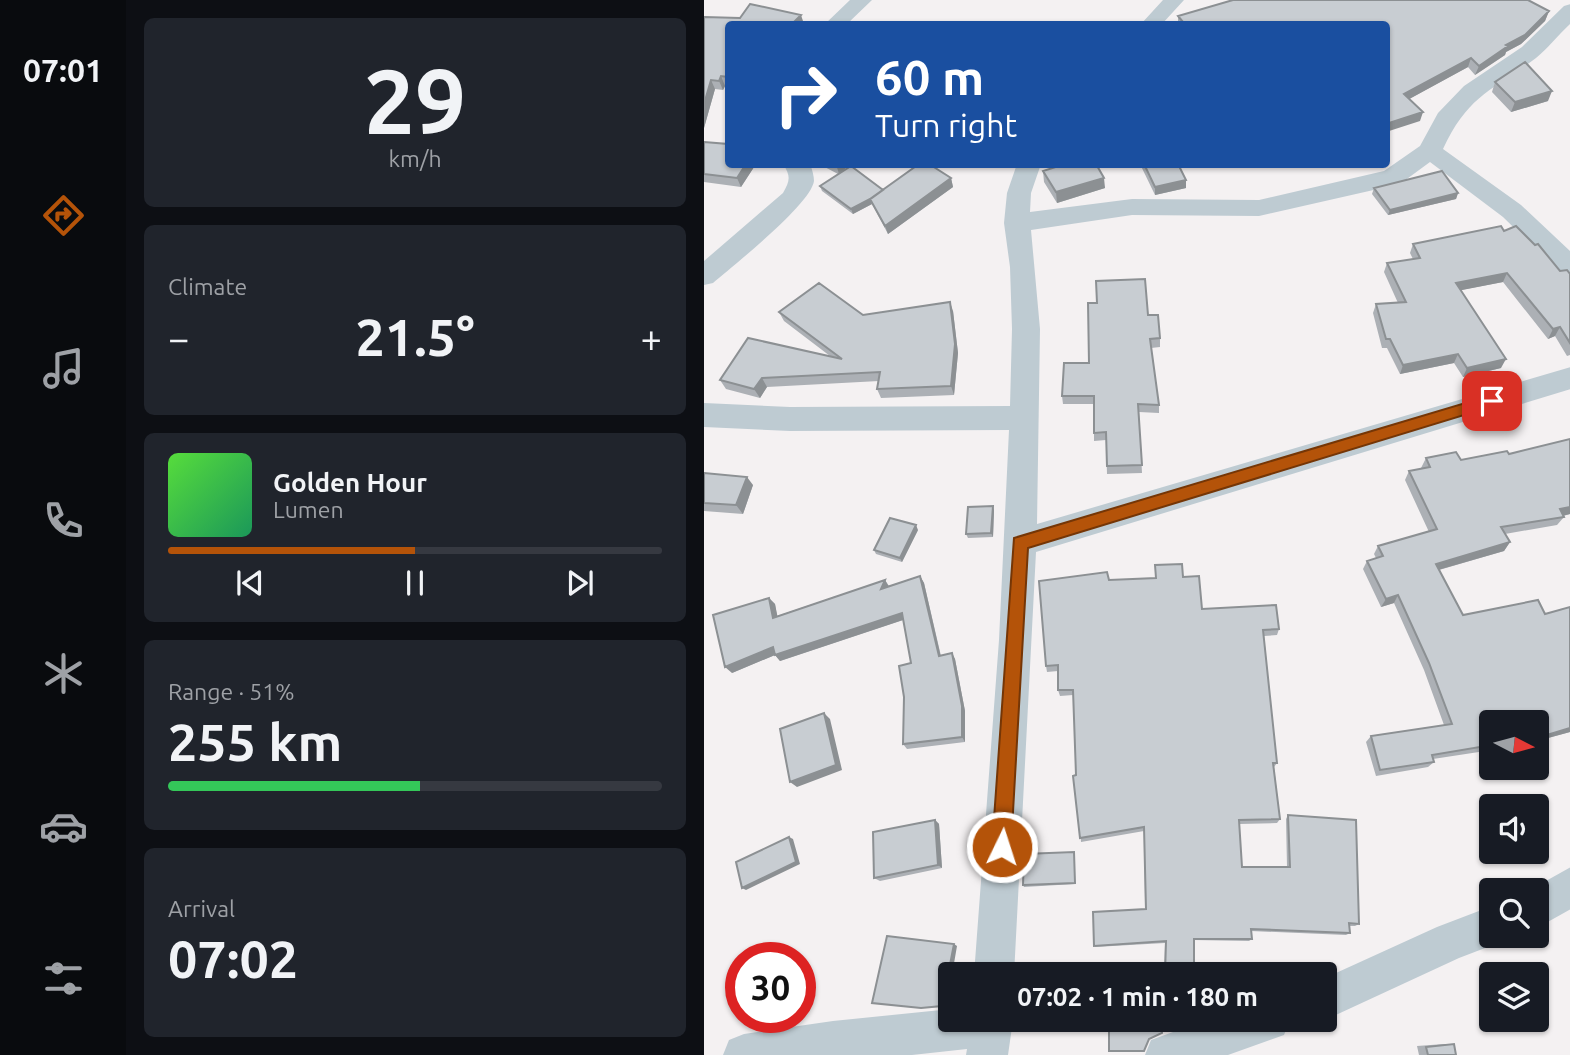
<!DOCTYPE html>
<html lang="en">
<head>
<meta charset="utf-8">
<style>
  body { margin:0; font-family:Ubuntu,sans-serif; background:#20242c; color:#f1f3f6; height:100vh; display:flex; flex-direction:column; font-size:26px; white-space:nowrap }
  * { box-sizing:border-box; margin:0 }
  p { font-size:23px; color:#9ea1a6 }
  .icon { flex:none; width:38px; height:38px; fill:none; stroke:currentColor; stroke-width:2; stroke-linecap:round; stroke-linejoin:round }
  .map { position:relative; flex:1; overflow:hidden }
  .drawer { display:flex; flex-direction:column; gap:18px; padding:18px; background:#0d0f14; width:578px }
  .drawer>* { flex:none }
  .banner { position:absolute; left:21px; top:21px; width:665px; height:147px; border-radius:7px; box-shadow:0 2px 5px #0004; background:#1a4fa0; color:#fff; overflow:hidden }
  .needle { width:46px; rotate:96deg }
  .tools { position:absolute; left:775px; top:710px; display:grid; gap:14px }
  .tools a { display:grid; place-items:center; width:70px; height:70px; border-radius:7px; background:#171b24; box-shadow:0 2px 5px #0004; font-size:35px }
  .speed { position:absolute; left:21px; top:942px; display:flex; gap:14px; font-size:35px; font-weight:700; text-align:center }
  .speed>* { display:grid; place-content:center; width:91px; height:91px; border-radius:50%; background:#171b24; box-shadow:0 2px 5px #0004; line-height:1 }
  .speed .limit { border:10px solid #d22; background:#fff; color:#111 }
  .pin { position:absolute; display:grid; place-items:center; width:60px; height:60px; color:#fff; margin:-30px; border-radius:14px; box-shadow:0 4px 10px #0006 }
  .me { position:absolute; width:77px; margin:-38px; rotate:4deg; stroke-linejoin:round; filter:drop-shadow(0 0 5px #0008) }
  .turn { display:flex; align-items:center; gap:24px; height:147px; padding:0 35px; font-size:32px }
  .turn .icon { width:91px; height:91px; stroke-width:2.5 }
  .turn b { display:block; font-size:49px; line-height:60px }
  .big { font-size:52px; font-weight:700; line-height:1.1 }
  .drawer .card { flex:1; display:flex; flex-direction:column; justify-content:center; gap:10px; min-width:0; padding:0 24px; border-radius:10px; background:#20242c }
  .drawer .dial { align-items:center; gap:0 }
  .dial b { font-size:91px; line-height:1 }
  .song { display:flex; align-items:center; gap:21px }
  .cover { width:84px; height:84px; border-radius:10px; background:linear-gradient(135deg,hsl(110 70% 55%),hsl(150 70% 35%)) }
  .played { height:7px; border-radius:4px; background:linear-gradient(90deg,#b45309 50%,#363941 50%) }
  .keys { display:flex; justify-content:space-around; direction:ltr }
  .heat { display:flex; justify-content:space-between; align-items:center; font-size:38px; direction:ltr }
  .charge { height:10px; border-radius:5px; background:linear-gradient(90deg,#34c759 51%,#363941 0) }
  .trip { position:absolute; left:234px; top:962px; width:399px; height:70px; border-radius:7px; background:#171b24; box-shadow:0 2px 5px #0004; font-weight:700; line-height:70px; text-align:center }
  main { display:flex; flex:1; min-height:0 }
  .tabs { display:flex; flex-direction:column; width:126px; justify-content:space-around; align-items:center; background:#090b0e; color:#9ea1a6 }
  .tabs .icon { width:49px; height:49px }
  .tabs .current { color:#b45309 }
  .tabs b { font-size:32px; color:#f1f3f6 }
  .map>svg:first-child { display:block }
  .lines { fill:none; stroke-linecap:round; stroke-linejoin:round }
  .minor { fill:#becbd2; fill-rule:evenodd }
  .wall { fill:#acb0b5 }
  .shaded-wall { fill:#8c9093 }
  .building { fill:#c8cdd2; stroke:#8c9093; stroke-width:2 }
  .route { fill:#b45309; stroke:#753606; stroke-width:2 }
</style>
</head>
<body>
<main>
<nav class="tabs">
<b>07:01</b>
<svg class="icon current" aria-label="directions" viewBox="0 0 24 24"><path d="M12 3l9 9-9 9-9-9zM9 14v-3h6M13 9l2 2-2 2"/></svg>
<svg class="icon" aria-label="music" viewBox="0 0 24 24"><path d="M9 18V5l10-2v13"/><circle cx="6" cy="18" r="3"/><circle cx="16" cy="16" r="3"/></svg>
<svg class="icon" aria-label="phone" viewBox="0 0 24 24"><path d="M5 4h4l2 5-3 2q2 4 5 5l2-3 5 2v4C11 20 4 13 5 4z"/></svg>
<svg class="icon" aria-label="climate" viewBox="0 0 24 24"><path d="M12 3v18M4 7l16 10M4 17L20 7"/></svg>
<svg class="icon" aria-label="car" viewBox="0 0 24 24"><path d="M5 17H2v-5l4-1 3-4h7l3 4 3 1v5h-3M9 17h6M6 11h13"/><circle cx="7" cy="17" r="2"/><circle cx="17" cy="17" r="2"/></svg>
<svg class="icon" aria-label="filters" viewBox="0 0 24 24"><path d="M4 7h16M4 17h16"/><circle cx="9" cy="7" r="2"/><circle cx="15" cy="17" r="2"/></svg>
</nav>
<section class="drawer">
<div class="card dial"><b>29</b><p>km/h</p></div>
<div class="card"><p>Climate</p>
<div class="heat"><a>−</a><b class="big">21.5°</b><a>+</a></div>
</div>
<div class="card">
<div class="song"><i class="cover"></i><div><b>Golden Hour</b><p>Lumen</p></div></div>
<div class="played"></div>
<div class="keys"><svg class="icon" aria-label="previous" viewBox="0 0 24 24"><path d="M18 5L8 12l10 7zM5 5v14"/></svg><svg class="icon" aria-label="pause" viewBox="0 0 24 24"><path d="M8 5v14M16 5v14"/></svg><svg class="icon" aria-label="next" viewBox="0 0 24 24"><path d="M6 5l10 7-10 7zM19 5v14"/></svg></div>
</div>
<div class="card"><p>Range · 51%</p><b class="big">255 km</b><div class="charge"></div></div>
<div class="card"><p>Arrival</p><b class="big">07:02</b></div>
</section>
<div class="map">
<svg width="867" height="1055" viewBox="0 0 867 1055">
  <rect width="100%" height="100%" fill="#f4f1f2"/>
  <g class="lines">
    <!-- minor -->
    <path class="minor" d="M146 0H168L143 24H121Z
      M459 0H480L458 24H437Z
      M867 4V23C855 34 844 48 832 58 788 91 764 95 739 149L817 205 867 252V277L858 275 799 217 726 162 696 184 555 216 428 215 327 230 336 329 333 524 867 367V389L332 552 310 975H270L295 640 305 430 86 431 0 427V403L86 407 306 406 308 329 306 267 300 223 303 193 313 164H337L327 193 326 212 428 199 555 200 680 171 716 146 734 113 760 86 818 47 860 6Z
      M79 164H106C108 169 110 176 110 181 107 204 30 265 9 283L0 285V261L79 193C86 181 87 176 79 164Z
      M867 867V909L833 928V891H824Z
      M788 906V936H804L802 940 755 958 621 1020V978L733 927Z
      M247 1009V1020H309L304 1055H262L263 1049 208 1055H19L25 1040 40 1034 129 1021Z
      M502 1020H586L580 1035 524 1055H441L447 1040Z"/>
  </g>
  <!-- wall -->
  <path class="wall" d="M845 11 841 21 817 44 802 52 801 55 771 75 764 67 705 99 716 121 474 24V16Z
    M97 15 24 24V86H21L19 90 11 89 0 128V17L36 18Z
    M791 82 844 101 807 112 788 92Z
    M0 142 24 164H52L37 187 0 182Z
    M115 164H146L139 171 179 190 247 178 249 187 184 234 168 204 149 214 118 191 116 186 134 174Z
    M358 164H392L401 188 353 203 340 182 339 171Z
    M436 164H474L482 188 451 195Z
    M670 188 754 193 752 199 684 215 668 194Z
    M800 231 856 271 866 274V355L863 356 851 336 844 339 799 282 757 290 797 368 759 377 750 363 696 374 683 348H678L669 313 672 304 694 303 680 272 683 263 709 259 706 253 709 244Z
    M249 311 254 353 250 395 177 398 173 389 175 381 63 387 56 398 22 389 16 380 126 356 80 321 75 312 159 315Z
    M444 315 456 338V347L447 348 455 405V413L435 412 438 473 403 474 402 440 390 441V404H359L358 396 385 363Z
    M866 439V514L859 516 860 517 853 525 801 534 806 542 800 551 735 570 759 615 841 614 866 607V732L833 741V723H788V750L729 759 730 762 724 767 672 776 662 742 667 736 740 725 720 670 690 603 677 607 659 569 663 561 672 558 670 554 674 546 725 532 701 480 705 471 718 469 717 468 722 458 757 460 805 454Z
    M0 473 49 485 39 514 0 511Z
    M290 510 289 537 264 538 262 534Z
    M214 530 198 562 172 554 170 550Z
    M451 565 479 577 498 609 575 629 573 635 560 636 573 763 570 767 576 819 573 823 535 824 538 867H583L582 819 584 815 655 924 651 926H645L646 933 642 935 547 931 548 939 545 941 490 940V975H460L461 943 391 947 390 946 441 909 440 831 377 842 372 775 369 695 356 696 354 690V671L343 672 342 666 405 580 451 578Z
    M216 576 220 583 237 656 248 653 251 659 261 711V742L203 749 199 744 207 663 199 620 76 661 71 655 28 673 65 598 71 604 73 616 181 580 185 586Z
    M231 820 235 824 238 868 176 881 170 878Z
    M370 852 371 884 320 887 319 885Z
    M740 1044H750L752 1055H715L713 1046Z"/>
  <!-- shaded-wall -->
  <path class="shaded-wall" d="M845 11 841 21 817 44 802 52 801 55 771 75 775 66Z
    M97 15 100 24H88Z
    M767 58 764 67 698 103 700 94Z
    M17 76 21 86 19 90 15 81Z
    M7 80 11 89 0 128V104Z
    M848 91 844 101 807 112 811 102Z
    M719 112 716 121 682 132V124Z
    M42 164H52L37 187 33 178Z
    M132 164H146L135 174Z
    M247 178 249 187 184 234 181 226Z
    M400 178 401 188 353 203 352 192Z
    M482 180V188L451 195V187Z
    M180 191 166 199 168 204 149 214 147 209Z
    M754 193 752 199 684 215 686 210Z
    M803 273 799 282 748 292 752 283Z
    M246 302 249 311 254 353 250 395 247 386Z
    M856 327 851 336 844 339 849 329Z
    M754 354 750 363 696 374 699 365Z
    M802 359 797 368 759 377 763 368Z
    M58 378 63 387 56 398 50 389Z
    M43 477 49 485 39 514 32 505Z
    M289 506 290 510 289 537 287 533Z
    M866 507V514L849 518 856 509Z
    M212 525 214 530 198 562 196 558Z
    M806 542 800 551 727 572 732 564Z
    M216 576 220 583 238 662 235 656Z
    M181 580 185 587 177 589Z
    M694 595 690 603 677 607 682 599Z
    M65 598 71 604 75 624 69 618Z
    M198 613 202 619 76 661 71 655 28 673 21 667 69 647Z
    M248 653 251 659 261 711V742L258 737Z
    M120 713 126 719 138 770 93 787 86 782Z
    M866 728V732L833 741V738Z
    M231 820 235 824 238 868 234 865Z
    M85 837 89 839 96 864 42 890 38 888Z
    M250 944 253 946 248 975H247V982L242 1007 238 1006Z"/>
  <!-- building -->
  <path class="building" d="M529 0H824L845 11 821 35 802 45 804 46 775 66 767 58 700 94 719 112 682 124V24H472L479 22 474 16Z
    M46 4 97 15 88 24H24V77L17 76 15 81 7 80 0 104V17L36 18Z
    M821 62 848 91 811 102 791 82Z
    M0 142 24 144V164H42L33 178 0 174Z
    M215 164H225L247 178 181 226 166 199Z
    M361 164H392L400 178 352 192 339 171Z
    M440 164H474L482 180 451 187Z
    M147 166 179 190 168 198 147 209 116 186Z
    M738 171 754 193 686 210 670 188Z
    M797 226 800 231 812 226 831 245 834 244 856 271 863 270 866 274V343L856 327 849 329 803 273 752 283 802 359 763 368 754 354 699 365 686 339H682L672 304 702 302 683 263 716 258 709 244Z
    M441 279 444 315H454L456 338 446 339 455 405 434 404 438 465 403 466 402 432 390 433V396H358L360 363H385L384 303H393L392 281Z
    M115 283 159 315 246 302 251 344 247 386 173 389 176 372 58 378 50 389 16 380 44 338 138 359 75 312Z
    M866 439V507L856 509 860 517 797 527 806 542 732 564 759 615 834 600 841 614 866 607V728L833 738V723H788V745L728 755 730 762 676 770 667 736 748 724 725 663 694 595 682 599 663 561 679 556 674 546 733 529 705 471 726 467 722 458 752 452 757 460 803 451 805 454Z
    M0 473 43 477 32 505 0 503Z
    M289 506 287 533 262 534 264 507Z
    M186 518 212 525 196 558 170 550Z
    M478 564 479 577 495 576 498 609 572 605 575 629 559 630 573 763H569L576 819 535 820 538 867H586L584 815 652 820 655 924 645 923 646 933 547 929 548 939H490V975H461L462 941 390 946 389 912 442 909 440 827 376 838 369 776 372 775 369 690H354V665L342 666 335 581 403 572 405 580 452 578 451 565Z
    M216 576 235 656 248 653 258 706V737L199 744 200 697 195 666 207 663 198 613 71 655 69 647 21 667 9 615 65 598 69 618 181 580 177 589Z
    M120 713 132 765 86 782 76 729Z
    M231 820 234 865 170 878 169 832Z
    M85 837 92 862 38 888 32 862Z
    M370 852 371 883 319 885 320 854Z
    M183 936 250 944 238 1006 217 1008 168 1003Z
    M405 1020H457L458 1033 445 1039 440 1051H405Z
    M750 1044 752 1055H724L722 1047Z"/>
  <!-- route -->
  <path class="route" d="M788 395 795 401 793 405 324 548 307 847 304 853 298 856 291 853 288 847 310 538Z"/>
</svg>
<div class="tools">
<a><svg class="needle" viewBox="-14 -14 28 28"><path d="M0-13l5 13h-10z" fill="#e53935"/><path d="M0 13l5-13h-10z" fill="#9ea1a6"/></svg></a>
<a><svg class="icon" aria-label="sound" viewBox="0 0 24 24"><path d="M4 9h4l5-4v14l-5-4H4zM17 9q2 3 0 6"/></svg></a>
<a><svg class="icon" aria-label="search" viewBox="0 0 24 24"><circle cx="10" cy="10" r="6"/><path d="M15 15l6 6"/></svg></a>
<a><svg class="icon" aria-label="layers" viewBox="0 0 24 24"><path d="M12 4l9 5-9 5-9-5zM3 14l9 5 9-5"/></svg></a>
</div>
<div class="speed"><div class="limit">30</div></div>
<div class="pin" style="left:788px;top:401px;background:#d93025"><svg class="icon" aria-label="arrive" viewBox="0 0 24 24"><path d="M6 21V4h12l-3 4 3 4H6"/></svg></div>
<svg class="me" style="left:298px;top:847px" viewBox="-20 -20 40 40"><circle r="17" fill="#b45309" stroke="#fff" stroke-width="3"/><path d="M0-11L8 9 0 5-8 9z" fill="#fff"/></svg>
<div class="trip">07:02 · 1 min · 180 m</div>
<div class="banner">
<div class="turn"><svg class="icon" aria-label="right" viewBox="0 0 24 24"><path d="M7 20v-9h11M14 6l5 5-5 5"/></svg><div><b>60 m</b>Turn right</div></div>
</div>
</div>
</main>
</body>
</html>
